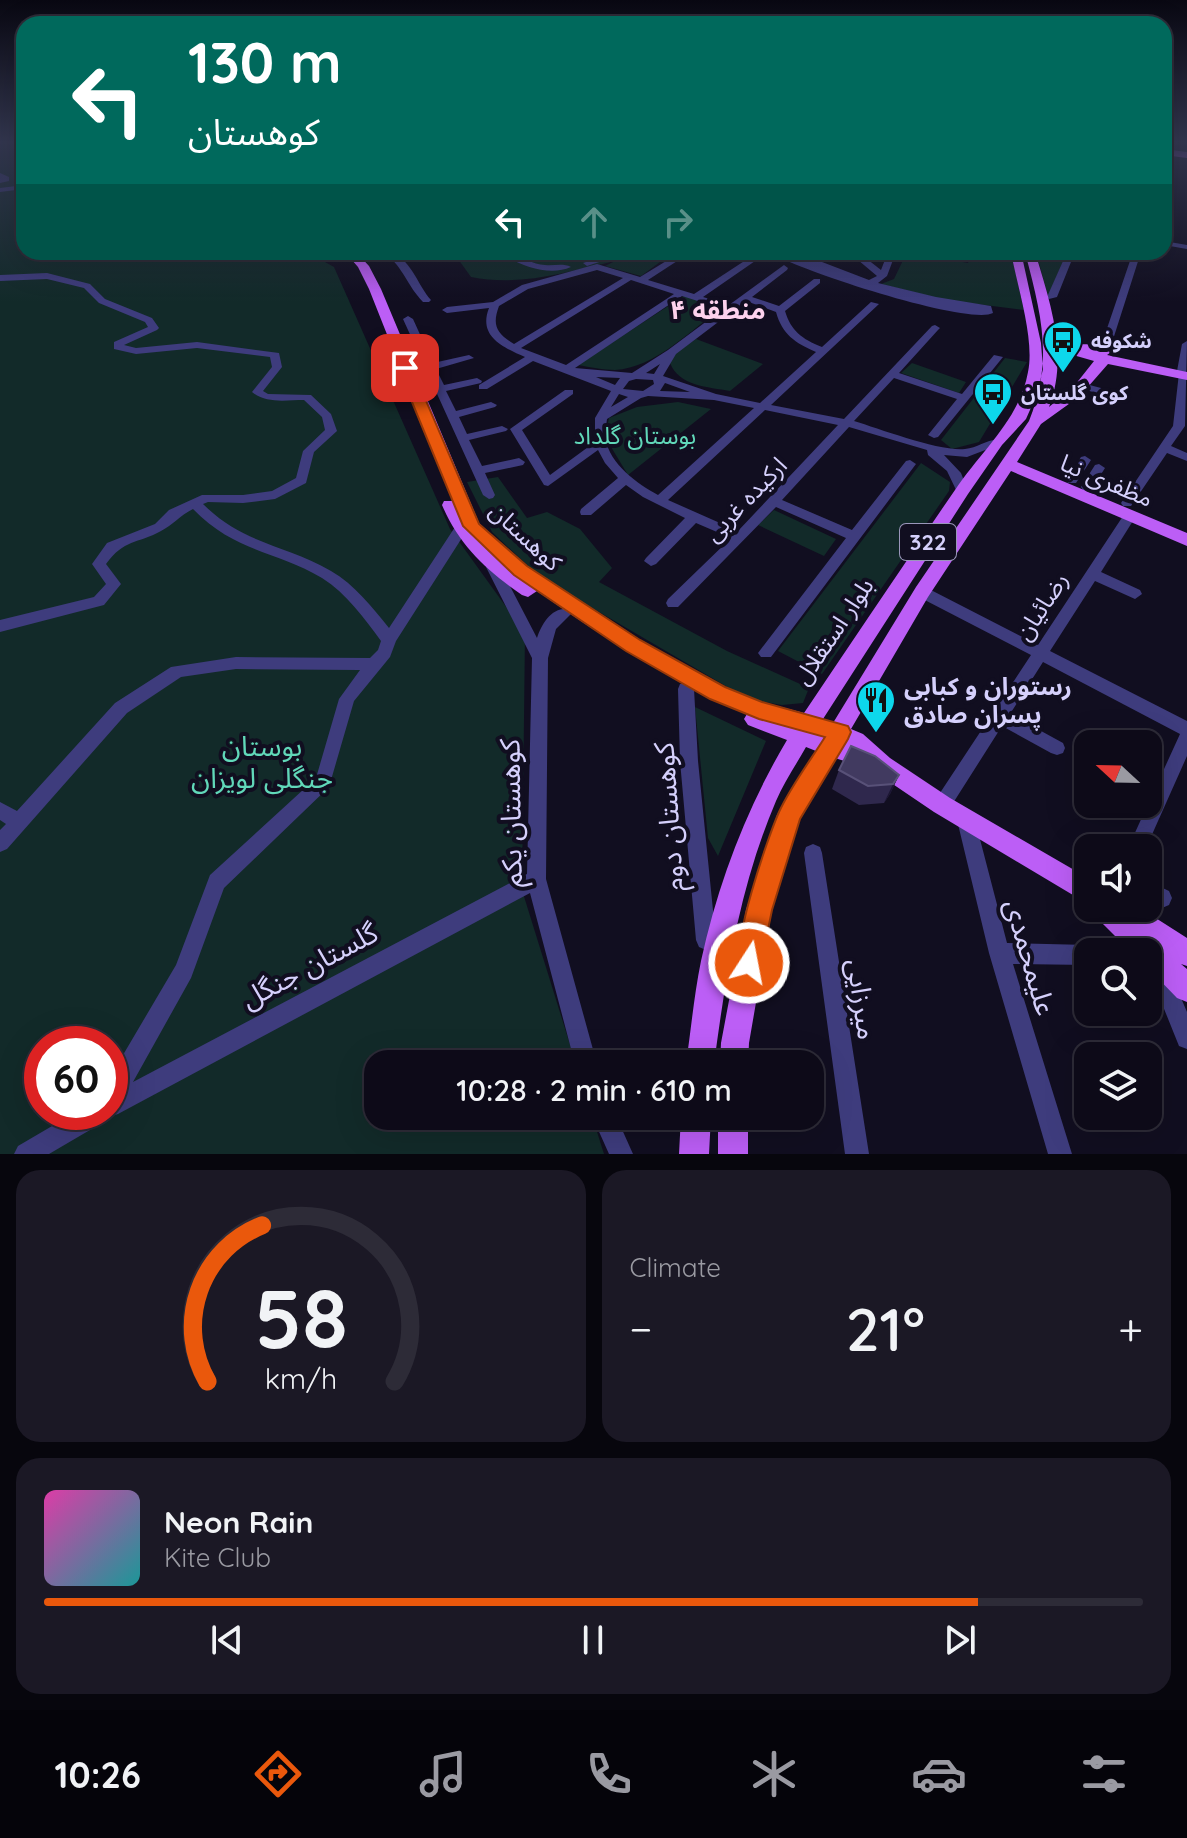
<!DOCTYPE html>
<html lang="en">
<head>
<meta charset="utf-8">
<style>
  body { margin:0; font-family:Quicksand,"Noto Sans Arabic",sans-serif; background:#1b1825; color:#f1f3f6; height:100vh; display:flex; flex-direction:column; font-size:30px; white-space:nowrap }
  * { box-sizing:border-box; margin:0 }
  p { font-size:26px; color:#9a9aa2 }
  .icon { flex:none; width:44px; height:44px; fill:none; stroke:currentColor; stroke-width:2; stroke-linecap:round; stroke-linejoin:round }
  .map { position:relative; height:1154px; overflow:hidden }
  .side { display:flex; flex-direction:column; gap:16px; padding:16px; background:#07060d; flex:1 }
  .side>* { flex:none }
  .top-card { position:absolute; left:16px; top:16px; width:1156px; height:244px; border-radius:24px; box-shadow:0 8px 32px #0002,0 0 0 2px #2d2b37; background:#00695c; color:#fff; overflow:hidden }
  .needle { width:52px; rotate:292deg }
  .buttons { position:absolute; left:1074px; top:730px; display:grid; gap:16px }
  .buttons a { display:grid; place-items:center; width:88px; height:88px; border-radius:16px; background:#0d0a18; box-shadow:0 8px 32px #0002,0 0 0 2px #2d2b37; font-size:40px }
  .speed { position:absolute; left:24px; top:1026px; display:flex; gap:16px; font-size:40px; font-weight:700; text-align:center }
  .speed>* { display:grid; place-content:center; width:104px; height:104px; border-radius:50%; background:#0d0a18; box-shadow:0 8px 32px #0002,0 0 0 2px #2d2b37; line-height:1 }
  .speed .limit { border:12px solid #d22; background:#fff; color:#111 }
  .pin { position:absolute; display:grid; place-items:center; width:68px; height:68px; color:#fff; margin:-34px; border-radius:16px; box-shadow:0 4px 12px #0006 }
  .me { position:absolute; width:88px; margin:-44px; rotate:11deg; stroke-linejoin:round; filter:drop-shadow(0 0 6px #0008) }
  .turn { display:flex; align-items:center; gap:28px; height:168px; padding:0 40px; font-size:36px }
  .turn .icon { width:104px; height:104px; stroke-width:2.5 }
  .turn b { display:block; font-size:56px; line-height:68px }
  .lanes { display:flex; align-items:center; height:76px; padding:0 40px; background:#0003; justify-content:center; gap:40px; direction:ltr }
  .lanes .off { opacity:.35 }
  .big { font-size:60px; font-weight:600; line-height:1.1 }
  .side .widget { flex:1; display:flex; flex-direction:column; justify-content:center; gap:12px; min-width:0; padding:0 28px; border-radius:24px; background:#1b1825 }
  .side .dial { align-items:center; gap:0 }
  .dial svg { height:208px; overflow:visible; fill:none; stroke:#2d2b37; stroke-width:7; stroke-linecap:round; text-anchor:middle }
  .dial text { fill:#f1f3f6; stroke:none }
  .song { display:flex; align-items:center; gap:24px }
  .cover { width:96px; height:96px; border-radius:12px; background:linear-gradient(135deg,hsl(320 70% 55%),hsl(180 70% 35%)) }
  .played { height:8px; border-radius:4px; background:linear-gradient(90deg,#ea580c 85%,#2d2b37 85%) }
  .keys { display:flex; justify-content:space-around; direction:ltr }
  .heat { display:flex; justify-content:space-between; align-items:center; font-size:44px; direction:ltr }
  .side .tiles { flex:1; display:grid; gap:16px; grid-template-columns:1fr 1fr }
  .widget:last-child { grid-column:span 2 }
  .trip { position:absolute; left:364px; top:1050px; width:460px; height:80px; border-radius:24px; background:#0d0a18; box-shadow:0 8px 32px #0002,0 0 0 2px #2d2b37; font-weight:600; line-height:80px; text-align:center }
  .tabs { display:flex; height:128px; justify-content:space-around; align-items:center; background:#05040a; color:#9a9aa2 }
  .tabs .icon { width:56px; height:56px }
  .tabs .active { color:#ea580c }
  .tabs b { font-size:36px; color:#f1f3f6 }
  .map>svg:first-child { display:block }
  .green { fill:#122a29; fill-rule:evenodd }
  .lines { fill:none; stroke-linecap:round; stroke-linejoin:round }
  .minor { fill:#3e3c7d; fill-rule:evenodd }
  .major { fill:#bc5ef6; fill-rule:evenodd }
  .wall { fill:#2f284d }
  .shaded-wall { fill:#1c1633 }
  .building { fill:#413a60; stroke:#585178; stroke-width:2 }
  .route { fill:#ea580c; stroke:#983908; stroke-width:2 }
  .labels { text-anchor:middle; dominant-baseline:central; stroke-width:8; stroke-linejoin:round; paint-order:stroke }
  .far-poi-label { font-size:20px; font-weight:bold; fill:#d5d0fc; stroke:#110e20; text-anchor:start }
  .shield { fill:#110e20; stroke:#9a96ba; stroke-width:2 }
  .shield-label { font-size:22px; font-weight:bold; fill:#d5d0fc }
  .park-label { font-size:24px; fill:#61d8b9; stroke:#110e20 }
  .street-label { font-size:24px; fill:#d5d0fc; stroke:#110e20 }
  .poi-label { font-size:24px; font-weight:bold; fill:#d5d0fc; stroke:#110e20; text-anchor:start }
  .far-district-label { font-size:26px; font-weight:bold; fill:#fdd2ed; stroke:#110e20 }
  .near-park-label { font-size:28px; fill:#61d8b9; stroke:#110e20 }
  .near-street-label { font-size:28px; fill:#d5d0fc; stroke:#110e20 }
</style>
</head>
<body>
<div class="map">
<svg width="1187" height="1154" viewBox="0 0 1187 1154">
  <rect width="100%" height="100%" fill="#110e20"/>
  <!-- green -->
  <path class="green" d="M0 141H24V252H307L334 267 450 529 525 633 522 890 576 1064H378V1116H592L604 1154H0ZM42 1044H110V1112H42Z
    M453 252H644L639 254 660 262 641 276 605 266 615 261C566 272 520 287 471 277Z
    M907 252 968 263 971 252H1011L1024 310 945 300 881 284 894 279Z
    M1036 252H1067L1048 296Z
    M685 295 723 307C692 329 655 368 615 370 603 370 590 367 578 365Z
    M696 339 763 364 730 391C708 387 679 386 670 363L674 354Z
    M1005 358 1027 362 979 442 952 449 941 440Z
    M912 363 966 382 959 393 901 373Z
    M678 402 711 409 628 475 605 437 609 418 637 407Z
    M921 463 950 482 949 491 822 674 778 651Z
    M498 477 527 518 547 512 580 529 612 568 599 582 727 651 809 688 803 703 782 705 748 699 541 578 492 532 467 482Z
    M774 510 836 539 824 556 758 525Z
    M695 707 766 741 718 856 708 838Z"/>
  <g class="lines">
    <!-- minor -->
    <path class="minor" d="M8 141 24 142V146L9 142Z
      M1167 141H1173L1170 149 1167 151 1164 149Z
      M0 173 9 177V181L0 183Z
      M24 185V189L0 192V188Z
      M1164 241 1187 245V249L1164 245Z
      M384 252C409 252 416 283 431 300L429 302H423C406 284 404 268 384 252Z
      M499 252C516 252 528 264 545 265 554 266 563 263 571 267 548 277 519 265 499 252Z
      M617 252H630L587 266 583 263Z
      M681 252H691L648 280 694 294 755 254 758 255V259L703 297 729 305 784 265 788 268 787 270 752 297 779 306 814 279H820V283L785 311C791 331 802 339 822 347L871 302 879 304 771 405 844 419 932 326 935 325 940 328 938 330 899 373 962 394 994 355 1003 357 938 437 934 438 928 435 957 399 894 378 854 421C880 429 941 452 965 449 978 448 988 438 1001 440V444L967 457 944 455 961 473 968 491 966 494H958L947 471 928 455 927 450 849 427 782 500 852 530 906 461 910 460 916 464 771 657H761L758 653 761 649 846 538 776 507 678 607H668L666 603 668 599 731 538 696 523 656 564 651 566 644 561 646 558 685 518 643 497 626 485 591 515H581L580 512 581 509 618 478 605 463 598 450 548 486 544 485 510 429 565 390H573V394L522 430 550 475 595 442V418L611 391 533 361 487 389H479V385L525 357C502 347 478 336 489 308L447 313 442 310 447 307 493 302 522 285 597 264 640 277ZM597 270 623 278 514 344C496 333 492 325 499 306L528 289ZM631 280 674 294 566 365 521 348ZM682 296 723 309 668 350 632 373 575 368ZM746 301 776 312C782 334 795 343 816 352L760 403 716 394 663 376 676 354ZM660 364 654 374 646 373ZM596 377 620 378 615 385ZM636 379 653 380 654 384 643 391 623 389 629 381ZM665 383 690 392 660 391ZM619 394 628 397 611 407ZM648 396 714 400 754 408 658 495C638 484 609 464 606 439 605 433 606 426 607 419L641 398ZM765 410 838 425 738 531 668 500Z
      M770 252H781L805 262 785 252H796L869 280 877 276 858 260 861 252H869L867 259 881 270 888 252H896L887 276 878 283 936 297 991 306 993 313C969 326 796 270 770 252Z
      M1067 252H1075L1057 297 1049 299 1047 297Z
      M1133 252H1141L1109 352 1100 354 1099 352Z
      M47 273 90 284 105 299 152 318 159 328 157 330 124 345 136 348 197 342 279 353 282 367 263 391 268 394 311 395 331 414 337 431 314 452 306 483 275 499 243 503 208 502 203 504C244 545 285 544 331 571 355 585 372 607 389 628L455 527H465L467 530 396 641 390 657 354 701 329 787 224 888 191 978 133 1082 527 874 532 658 486 567 493 562 500 567 537 638C542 623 552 606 570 609L572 613 556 629 548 658 546 879 597 1064H575L530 893 118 1114 109 1117 107 1120 49 1154H14L18 1146 76 1112H110V1077L176 965 210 875 316 778 339 699 360 670 236 669 181 677 127 713 7 849 0 852V830L6 824 0 820V802L17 811 115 703 171 667 236 657 370 658 378 650 381 641C364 618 347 594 322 578 275 550 236 553 193 509 179 516 173 525 161 531 137 544 124 539 106 564L121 584 104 605 0 632V620L94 597 106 584 92 564 107 543 155 524 169 510 202 495H243L272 491 296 478 303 451 325 430 322 417 304 400C286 400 266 404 252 392L272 367 270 357 197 348 136 354 114 349V342L148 327 145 322 99 303 84 288 47 279 0 281V275Z
      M408 316 413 319 433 363 469 355 474 358 436 369 444 385 477 378 482 381 481 383 446 391 456 411 491 402 497 405 495 407 459 417 467 434 502 426 508 429 506 431 469 440 482 466 519 458 525 462 523 465 485 473 495 495 493 498 489 499 483 495 403 319Z
      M1187 341 1185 426 1171 446 1187 453V461L1167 453 1131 506H1123L1121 503 1173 426 1179 373 1177 371 1182 344Z
      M1082 383 1120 393 1121 395 1116 398 1078 388 1077 386Z
      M1085 456 1091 460 1078 480 1076 483H1068L1066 480 1081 457Z
      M1099 464 1105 468 1091 490 1087 491 1083 490 1081 487 1095 465Z
      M1130 512 1136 516 1101 572 1140 590 1142 594 1135 599 1095 581 1050 651 1187 721V756L1146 848H1128L1180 734 1043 662 1010 714 1063 743 1065 748 1063 753 1057 755 1051 753 1002 726 948 811 942 813 936 811 933 805 936 799 1031 655 917 596 915 592 917 588H927L1038 645 1125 513Z
      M686 683 692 684 694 689 698 761 716 940 713 947 706 950 699 947 696 940 680 761 678 689 680 684Z
      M966 812 972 814 975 820 1007 943 1088 945 1095 948 1097 952H1088V965L1013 964 1072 1154H1048L989 953 957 820 960 814Z
      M813 844 820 847 822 853 869 1154H845L804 853 806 847Z
      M1148 881 1169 891 1172 898 1169 905 1162 908 1148 901Z
      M1148 946 1160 949 1187 1012V1049L1179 1046 1148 969V952H1139L1141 949Z
      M592 1116H616L633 1154H609Z"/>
    <!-- major -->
    <path class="major" d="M1164 149 1187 152V158L1164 155Z
      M345 252H356L369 266 381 289 479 523 526 567 640 641 725 687 762 702 804 713C854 639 904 564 955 490 981 451 1020 419 1028 372 1035 339 1017 286 1011 252H1021L1041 343 1043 369 1037 394 1026 419 1002 445 968 494 823 719 833 723 916 587 1029 421C1054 359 1041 314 1025 252H1035C1050 302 1069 356 1049 407L1075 385 1094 361 1066 353V347C1080 342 1099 344 1111 352L1107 355 1187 372V380L1108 364 1080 396 1041 424 1017 462 1187 533V546L1011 471 928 597 851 729 863 734 890 758 950 798 1088 878V904L934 812 872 770 835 758 800 818 772 910 749 1043 748 1064H720L721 1043 746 910 777 815 816 751 806 747C796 765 784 782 776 801 740 885 726 974 714 1064H686C691 1030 694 995 701 961 718 883 746 809 787 740L748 725 744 719 747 714C671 682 604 637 537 591L528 597 522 595C486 570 459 545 442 505L444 501H453L369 289 358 267Z
      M1092 908H1140L1187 938V966L1181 964 1187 969V1002L1177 998 1148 968V952H1131L1096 917Z
      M681 1116H711L709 1154H679Z
      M718 1116H748V1154H718Z"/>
  </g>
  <!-- wall -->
  <path class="wall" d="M839 770 899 775 890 794 884 803 859 805 832 789Z"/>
  <!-- shaded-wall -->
  <path class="shaded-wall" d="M899 775 890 794 884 803 893 784Z"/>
  <!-- building -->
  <path class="building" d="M851 746 875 756 899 775 893 784 868 786 839 770Z"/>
  <!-- sky -->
  <linearGradient id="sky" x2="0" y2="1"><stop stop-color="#090812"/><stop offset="0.47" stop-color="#32364e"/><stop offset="1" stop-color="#32364e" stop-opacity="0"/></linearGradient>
  <rect width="1187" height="302" fill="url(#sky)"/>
  <!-- route -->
  <path class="route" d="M400 365 412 368 479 524 527 566 640 640 725 687 762 702 848 726 851 732 848 739 800 819 772 910 759 973 749 977 740 973C730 948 767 839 779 812 791 786 810 761 825 737L759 719 710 699 626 651 514 575 463 526 398 368Z"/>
  <!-- icons -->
  <defs>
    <symbol id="bus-pin" viewBox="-11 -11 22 30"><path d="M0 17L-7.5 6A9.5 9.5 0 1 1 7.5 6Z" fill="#0dd7ec" stroke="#110e20"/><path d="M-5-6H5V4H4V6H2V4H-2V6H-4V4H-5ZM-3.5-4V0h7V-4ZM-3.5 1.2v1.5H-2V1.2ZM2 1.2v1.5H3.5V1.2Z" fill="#111"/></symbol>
    <symbol id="restaurant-pin" viewBox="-11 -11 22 30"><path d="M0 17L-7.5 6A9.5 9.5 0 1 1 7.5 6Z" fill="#0dd7ec" stroke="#110e20"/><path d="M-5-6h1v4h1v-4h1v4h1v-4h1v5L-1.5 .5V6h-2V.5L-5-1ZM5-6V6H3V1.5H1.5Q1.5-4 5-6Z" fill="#111"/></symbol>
  </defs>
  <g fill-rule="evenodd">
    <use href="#bus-pin" x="1041" y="318" width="44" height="60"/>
    <use href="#bus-pin" x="971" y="370" width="44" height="60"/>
    <use href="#restaurant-pin" x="854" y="678" width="44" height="60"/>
  </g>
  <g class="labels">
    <!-- far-poi labels -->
    <g class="far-poi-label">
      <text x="1091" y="340">شکوفه</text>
      <text x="1021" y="392">کوی گلستان</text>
    </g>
    <!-- shield labels -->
    <rect class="shield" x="900" y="524" width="56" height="36" rx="6"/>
    <g class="shield-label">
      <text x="928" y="542">322</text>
    </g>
    <!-- park labels -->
    <g class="park-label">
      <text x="635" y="435">بوستان گلداد</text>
    </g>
    <!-- street labels -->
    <g class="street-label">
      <text transform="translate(1107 480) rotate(23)">مظفری نیا</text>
      <text transform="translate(745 499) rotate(-46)">ارکیده غربی</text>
      <text transform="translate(526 536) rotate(43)">کوهستان</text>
      <text transform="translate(1041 606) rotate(-57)">رضائیان</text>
      <text transform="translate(833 631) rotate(-56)">بلوار استقلال</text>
    </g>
    <!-- poi labels -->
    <g class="poi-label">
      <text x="904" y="686">رستوران و کبابی<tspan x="904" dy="28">پسران صادق</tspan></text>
    </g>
    <!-- far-district labels -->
    <g class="far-district-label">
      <text x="718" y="309">منطقه ۴</text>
    </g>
    <!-- near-park labels -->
    <g class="near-park-label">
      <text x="262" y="745">بوستان<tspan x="262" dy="32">جنگلی لویزان</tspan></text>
    </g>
    <!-- near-street labels -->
    <g class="near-street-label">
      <text transform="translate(510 813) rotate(-91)">کوهستان یکم</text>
      <text transform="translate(668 817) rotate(-94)">کوهستان دوم</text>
      <text transform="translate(1031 957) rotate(74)">علیمحمدی</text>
      <text transform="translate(309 965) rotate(-28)">گلستان جنگل</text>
      <text transform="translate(863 999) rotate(82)">میرزایی</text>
    </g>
  </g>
</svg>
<div class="buttons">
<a><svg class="needle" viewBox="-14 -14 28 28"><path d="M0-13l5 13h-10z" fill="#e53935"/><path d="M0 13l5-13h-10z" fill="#9a9aa2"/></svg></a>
<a><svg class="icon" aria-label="sound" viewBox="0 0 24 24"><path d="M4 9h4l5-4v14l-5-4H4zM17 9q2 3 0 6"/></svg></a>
<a><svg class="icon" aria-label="search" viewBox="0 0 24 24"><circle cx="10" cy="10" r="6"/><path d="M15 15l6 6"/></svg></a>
<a><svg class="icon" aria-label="layers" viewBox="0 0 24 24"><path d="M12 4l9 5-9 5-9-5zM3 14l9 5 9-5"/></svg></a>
</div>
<div class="speed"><div class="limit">60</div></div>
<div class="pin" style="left:405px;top:368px;background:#d93025"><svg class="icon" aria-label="arrive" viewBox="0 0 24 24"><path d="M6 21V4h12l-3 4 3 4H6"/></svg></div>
<svg class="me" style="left:749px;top:963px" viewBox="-20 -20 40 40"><circle r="17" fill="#ea580c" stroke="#fff" stroke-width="3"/><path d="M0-11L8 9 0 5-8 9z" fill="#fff"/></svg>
<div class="trip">10:28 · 2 min · 610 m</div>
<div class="top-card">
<div class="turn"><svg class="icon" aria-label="left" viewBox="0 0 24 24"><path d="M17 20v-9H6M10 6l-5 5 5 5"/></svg><div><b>130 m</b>کوهستان</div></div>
<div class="lanes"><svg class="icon" aria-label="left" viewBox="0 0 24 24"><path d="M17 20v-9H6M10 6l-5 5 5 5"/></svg><svg class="icon off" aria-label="ahead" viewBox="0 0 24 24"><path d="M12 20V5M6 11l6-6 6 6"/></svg><svg class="icon off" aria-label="right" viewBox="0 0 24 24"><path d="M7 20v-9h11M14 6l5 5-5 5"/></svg></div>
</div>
</div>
<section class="side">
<div class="tiles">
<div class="widget dial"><svg viewBox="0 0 100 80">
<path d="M14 69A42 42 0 1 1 86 69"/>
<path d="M14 69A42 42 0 0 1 35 9" stroke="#ea580c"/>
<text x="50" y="56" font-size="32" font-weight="700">58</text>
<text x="50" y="72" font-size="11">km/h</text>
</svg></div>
<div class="widget"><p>Climate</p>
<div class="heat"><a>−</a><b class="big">21°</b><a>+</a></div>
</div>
<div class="widget">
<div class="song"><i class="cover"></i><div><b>Neon Rain</b><p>Kite Club</p></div></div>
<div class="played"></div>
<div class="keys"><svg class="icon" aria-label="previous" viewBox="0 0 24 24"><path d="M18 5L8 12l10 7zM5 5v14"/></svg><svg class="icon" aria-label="pause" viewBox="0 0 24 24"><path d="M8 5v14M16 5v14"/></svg><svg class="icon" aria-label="next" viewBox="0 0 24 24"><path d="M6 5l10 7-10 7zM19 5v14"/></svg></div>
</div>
</div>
</section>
<nav class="tabs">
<b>10:26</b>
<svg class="icon active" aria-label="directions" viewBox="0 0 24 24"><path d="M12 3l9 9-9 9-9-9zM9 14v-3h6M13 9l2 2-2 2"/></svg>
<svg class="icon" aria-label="music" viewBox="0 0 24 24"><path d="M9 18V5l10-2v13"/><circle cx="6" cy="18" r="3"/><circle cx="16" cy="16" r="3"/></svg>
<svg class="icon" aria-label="phone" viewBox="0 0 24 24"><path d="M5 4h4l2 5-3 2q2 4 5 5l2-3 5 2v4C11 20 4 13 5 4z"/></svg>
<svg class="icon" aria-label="climate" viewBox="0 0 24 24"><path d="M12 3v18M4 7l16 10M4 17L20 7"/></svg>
<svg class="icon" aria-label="car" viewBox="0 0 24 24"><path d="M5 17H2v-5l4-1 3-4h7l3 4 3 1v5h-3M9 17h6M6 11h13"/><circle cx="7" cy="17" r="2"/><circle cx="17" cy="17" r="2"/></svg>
<svg class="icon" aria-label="filters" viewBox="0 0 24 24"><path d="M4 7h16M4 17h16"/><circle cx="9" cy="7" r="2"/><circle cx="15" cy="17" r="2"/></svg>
</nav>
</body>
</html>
